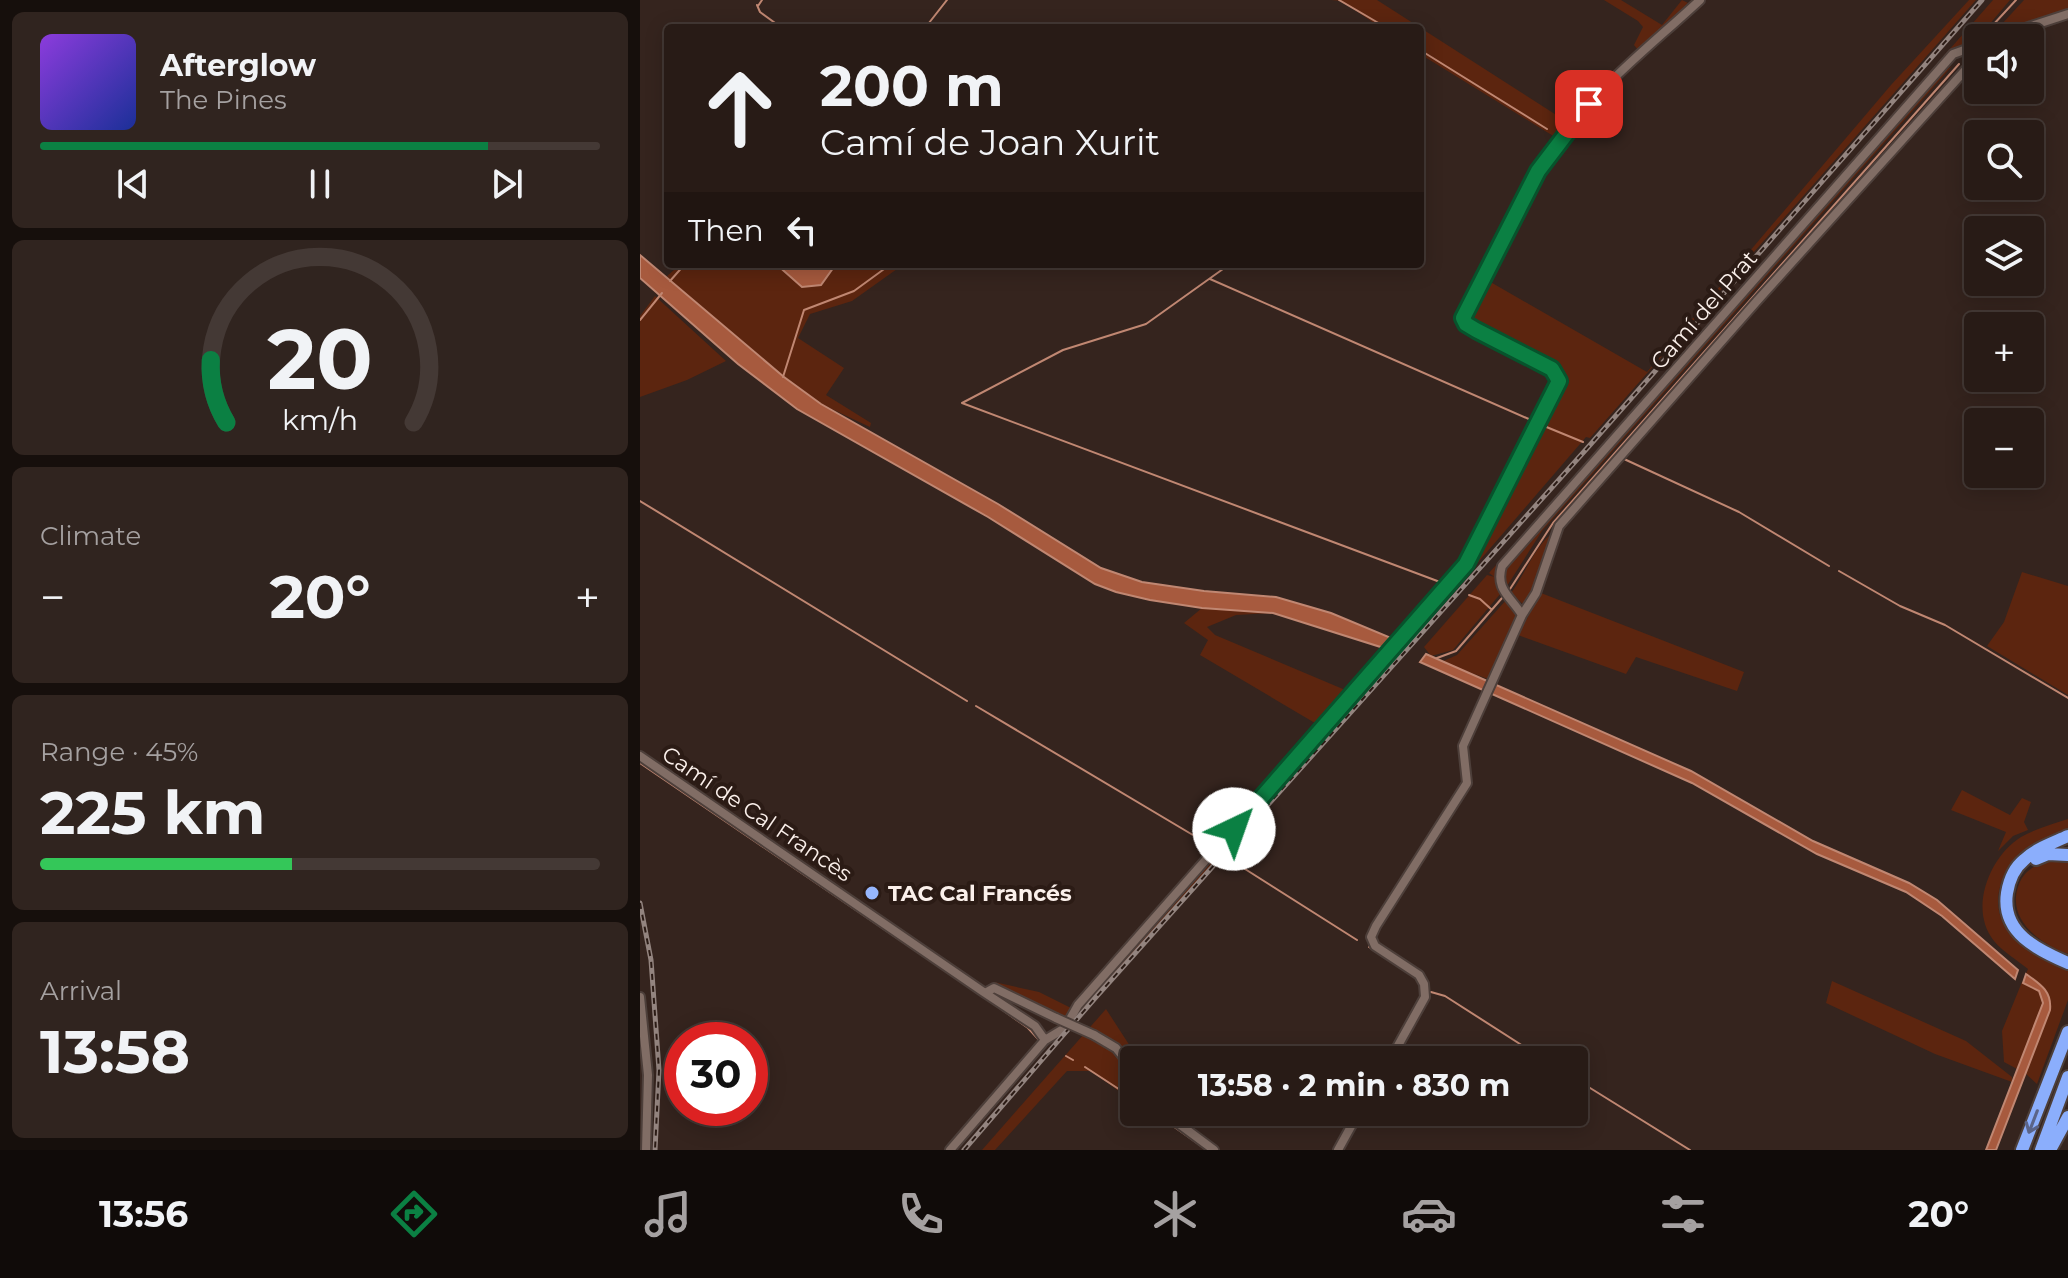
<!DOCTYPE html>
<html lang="en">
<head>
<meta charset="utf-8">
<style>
  body { margin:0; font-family:Montserrat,sans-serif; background:#30241f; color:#f1f3f6; height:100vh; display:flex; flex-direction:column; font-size:30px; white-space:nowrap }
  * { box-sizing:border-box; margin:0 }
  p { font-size:26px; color:#a5a1a1 }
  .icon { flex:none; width:44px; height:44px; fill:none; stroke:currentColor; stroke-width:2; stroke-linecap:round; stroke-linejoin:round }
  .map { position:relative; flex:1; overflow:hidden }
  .details { display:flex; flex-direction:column; gap:12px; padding:12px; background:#160f0c; width:640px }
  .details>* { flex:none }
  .hud { position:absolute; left:24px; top:24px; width:760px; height:244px; border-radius:8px; box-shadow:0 4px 20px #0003,0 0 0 2px #443935; background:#281b16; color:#f1f3f6; overflow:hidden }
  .controls { position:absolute; left:1324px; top:24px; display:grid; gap:16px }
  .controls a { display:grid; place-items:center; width:80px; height:80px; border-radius:8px; background:#281b16; box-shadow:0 4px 20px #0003,0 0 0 2px #443935; font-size:40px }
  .speed { position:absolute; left:24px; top:1022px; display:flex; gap:16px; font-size:40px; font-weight:700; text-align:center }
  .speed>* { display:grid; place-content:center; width:104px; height:104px; border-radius:50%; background:#281b16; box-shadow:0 4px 20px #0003,0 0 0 2px #443935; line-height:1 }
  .speed .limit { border:12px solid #d22; background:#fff; color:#111 }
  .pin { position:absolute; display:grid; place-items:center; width:68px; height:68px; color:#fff; margin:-34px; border-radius:16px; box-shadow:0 4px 12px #0006 }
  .me { position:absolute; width:88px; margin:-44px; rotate:42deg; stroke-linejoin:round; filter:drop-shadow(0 0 6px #0008) }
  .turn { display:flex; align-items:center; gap:28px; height:168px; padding:0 24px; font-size:36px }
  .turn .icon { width:104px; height:104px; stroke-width:2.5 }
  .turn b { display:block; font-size:56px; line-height:68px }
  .then { display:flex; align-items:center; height:76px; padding:0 24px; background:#0003; gap:16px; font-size:30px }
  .big { font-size:60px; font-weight:700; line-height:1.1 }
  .details .card { flex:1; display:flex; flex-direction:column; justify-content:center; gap:12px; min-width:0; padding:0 28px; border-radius:12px; background:#30241f }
  .details .dial { align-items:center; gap:0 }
  .dial svg { height:208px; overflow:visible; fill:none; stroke:#443935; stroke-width:7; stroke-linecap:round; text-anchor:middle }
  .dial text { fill:#f1f3f6; stroke:none }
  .song { display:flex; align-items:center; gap:24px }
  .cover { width:96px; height:96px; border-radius:12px; background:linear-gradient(135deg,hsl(270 70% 55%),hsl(230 70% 35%)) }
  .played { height:8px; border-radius:4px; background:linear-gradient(90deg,#0b8043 80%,#443935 80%) }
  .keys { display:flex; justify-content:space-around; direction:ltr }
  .heat { display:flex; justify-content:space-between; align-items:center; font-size:44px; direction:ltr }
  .charge { height:12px; border-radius:6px; background:linear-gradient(90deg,#34c759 45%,#443935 0) }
  .trip { position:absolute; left:480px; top:1046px; width:468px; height:80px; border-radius:8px; background:#281b16; box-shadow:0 4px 20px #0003,0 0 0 2px #443935; font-weight:700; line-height:80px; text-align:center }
  .tabs { display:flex; height:128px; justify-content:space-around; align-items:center; background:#100b09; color:#a5a1a1 }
  .tabs .icon { width:56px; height:56px }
  .tabs .active { color:#0b8043 }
  .tabs b { font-size:36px; color:#f1f3f6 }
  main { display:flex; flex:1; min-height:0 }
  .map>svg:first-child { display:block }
  .green { fill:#5c250f }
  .water { fill:#a75a3e; stroke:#c08772; stroke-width:2 }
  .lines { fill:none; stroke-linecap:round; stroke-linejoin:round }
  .stream { stroke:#c08772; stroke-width:2 }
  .minor-casing { stroke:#4d3f3a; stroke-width:12 }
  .highway-casing { stroke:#4d3f3a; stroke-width:16 }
  .minor { stroke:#816d65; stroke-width:8 }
  .highway { stroke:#8baefc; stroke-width:12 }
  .rail-casing { stroke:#93847f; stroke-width:5 }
  .rail { stroke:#2b1b15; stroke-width:2; stroke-dasharray:6; stroke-linecap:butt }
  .minor-bridge-casing { stroke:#4d3f3a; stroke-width:12; stroke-linecap:butt }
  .minor-bridge { stroke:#816d65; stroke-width:8 }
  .oneway { stroke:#5b6488 }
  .route-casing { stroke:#07532c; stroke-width:20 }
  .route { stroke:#0b8043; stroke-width:14 }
  .poi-dot { fill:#96b6fd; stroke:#2b1b15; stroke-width:3 }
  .labels { text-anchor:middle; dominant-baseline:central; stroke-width:8; stroke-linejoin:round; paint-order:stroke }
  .street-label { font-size:22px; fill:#fbf0eb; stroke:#2b1b15 }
  .poi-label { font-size:22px; font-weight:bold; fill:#fbf0eb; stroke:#2b1b15; text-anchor:start }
</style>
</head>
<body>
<main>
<section class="details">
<div class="card">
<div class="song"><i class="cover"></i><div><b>Afterglow</b><p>The Pines</p></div></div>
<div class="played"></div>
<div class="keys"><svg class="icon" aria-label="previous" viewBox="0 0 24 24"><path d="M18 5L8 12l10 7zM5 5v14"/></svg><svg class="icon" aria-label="pause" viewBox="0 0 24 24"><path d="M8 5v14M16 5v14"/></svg><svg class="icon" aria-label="next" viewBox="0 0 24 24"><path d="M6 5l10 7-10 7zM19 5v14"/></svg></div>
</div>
<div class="card dial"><svg viewBox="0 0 100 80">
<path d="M14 69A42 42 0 1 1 86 69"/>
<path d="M14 69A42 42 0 0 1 8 45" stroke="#0b8043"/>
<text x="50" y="56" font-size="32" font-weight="700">20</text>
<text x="50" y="72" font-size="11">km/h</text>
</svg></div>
<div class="card"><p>Climate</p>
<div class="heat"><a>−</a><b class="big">20°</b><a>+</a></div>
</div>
<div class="card"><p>Range · 45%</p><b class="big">225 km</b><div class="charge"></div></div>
<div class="card"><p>Arrival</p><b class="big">13:58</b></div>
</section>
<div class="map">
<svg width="1428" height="1150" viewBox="0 0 1428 1150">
  <rect width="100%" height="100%" fill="#35241e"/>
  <!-- green -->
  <path class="green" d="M691 0H737L921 118 971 72 975 73 915 137 780 54V28H741L702 1Z
    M964 0H981L1022 25 1042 0 1048 3 998 50 994 45 1003 27 998 21Z
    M1329 0H1336L950 438 946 437 766 646 762 643 829 564 922 381 919 368 829 323 827 311 847 280 1007 372 1251 85Z
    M1353 0H1370L1332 45 1313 52 1299 75 1312 66 902 531 867 586 849 573Z
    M1384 0H1428V11L1349 38Z
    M41 264H136L162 287 181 285 196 264H264L212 301 170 314 158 338 204 368 186 395 231 423 230 427 181 404 144 377 37 289 27 276Z
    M15 296 86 361 47 380 0 397V316Z
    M910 535 893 590 884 605 871 593C885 574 893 550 910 535Z
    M1382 572 1428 586V695L1347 646 1364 622Z
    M847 575 855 577 861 593 813 650 791 656 784 647Z
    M901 593 1104 672 1097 691 996 657 986 674 878 635Z
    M867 599 878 616 848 679 801 662 817 655Z
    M562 608 633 613 596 615 567 627 575 635 710 692 680 726 560 655 568 640 544 623Z
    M750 655 754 660 440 1013 443 1003Z
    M1322 790 1370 815 1382 798 1391 802 1384 822 1388 830 1373 836 1358 851 1366 832 1311 810Z
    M1428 819V829C1413 835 1396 841 1383 851 1373 858 1366 869 1362 881 1344 929 1391 955 1428 969V1000L1397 1084 1386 1074 1409 1008 1408 993 1383 980 1388 969C1377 960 1363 952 1354 941 1328 909 1350 856 1381 837 1395 829 1413 824 1428 819Z
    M1407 861 1428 863V954C1400 944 1365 919 1379 884 1384 871 1395 865 1407 861Z
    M1192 981 1326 1041 1372 1077V1082L1295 1054 1186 1003Z
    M354 982 399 992 431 1008 429 1019 402 1008Z
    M1382 982 1398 989 1403 1004 1379 1070 1364 1062 1362 1031Z
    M466 1009 499 1060H494V1102L451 1071H427L355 1150H342Z"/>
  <!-- water -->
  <path class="water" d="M0 255 144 377 181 404 358 504 461 568 502 582 564 591 636 597 691 613 756 640 747 649 633 613 562 608 510 600 476 592 455 584 348 517 157 409 98 364 0 278Z
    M136 264H196L181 285 162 287Z
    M786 654 1051 771 1173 841 1269 883 1297 900 1378 970 1375 979 1302 916 1266 892 1177 854 1052 783 780 662Z
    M1386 974C1400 984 1412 991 1410 1010L1356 1150H1346L1403 1003 1399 991 1383 983Z"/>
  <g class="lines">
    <!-- stream -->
    <path class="stream" d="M699 0 747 28
      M117 5 120 12 142 28
      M118 6 122 0
      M285 28 307 0
      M1341 38 1376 0
      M780 50 907 129
      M590 264 506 324 423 350 322 403 800 582
      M570 279 891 420
      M30 281 45 264
      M0 320 22 293
      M143 377 164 310 214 291 251 264
      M904 426 943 442
      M984 459 1099 512 1189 566
      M0 501 327 701
      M1199 571 1260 606 1305 625 1428 698
      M870 589 913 523 1319 64
      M829 595 840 599 851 609
      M797 658 816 651 862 598
      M336 706 568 844
      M0 763 279 953
      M594 862 717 940
      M729 947 766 971
      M791 992 805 996 905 1060
      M354 1004 388 1028 399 1040
      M426 1056 433 1060
      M445 1067 494 1099
      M934 1078 1050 1150
      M513 1112 567 1150"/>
    <defs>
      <path id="minor" d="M1355 38 1428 14
        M882 615C870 596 855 589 862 566L1313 54 1338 45
        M0 756 345 993 354 988 416 1018
        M345 993 395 1026 405 1040
        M0 997 8 1075 6 1150
        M454 1035 476 1048 494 1070
        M750 1060 785 997 784 984 779 975 735 946 731 937 736 926 827 783 823 746 882 615 896 593 919 526 1117 301 1338 56
        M523 1112 574 1150
        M310 1150 405 1040 425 1028 438 1005 826 564 919 381 912 369 826 324 823 318 825 311C858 248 887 181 932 125 968 78 1017 40 1060 0
        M698 1150 719 1112"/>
      <path id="highway" d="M1428 836C1413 843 1395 849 1384 860 1374 868 1369 881 1367 893 1361 933 1398 950 1428 963
        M1396 859 1408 854 1428 855
        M1382 1150 1428 1032
        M1401 1150 1428 1077
        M1410 1150 1428 1117"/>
    </defs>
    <!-- minor casing -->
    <use href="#minor" class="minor-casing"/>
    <!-- highway casing -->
    <use href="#highway" class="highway-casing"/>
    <!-- minor -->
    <use href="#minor" class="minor"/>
    <!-- highway -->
    <use href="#highway" class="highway"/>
    <defs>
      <path id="rail" d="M0 903 11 960 19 1070 15 1150
        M324 1150 456 997 950 445 1342 0"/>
    </defs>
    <!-- rail casing -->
    <use href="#rail" class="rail-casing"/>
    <!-- rail -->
    <use href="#rail" class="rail"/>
    <defs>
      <path id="minor-bridge" d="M416 1018 454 1035"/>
    </defs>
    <!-- minor-bridge casing -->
    <use href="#minor-bridge" class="minor-bridge-casing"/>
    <!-- minor-bridge -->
    <use href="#minor-bridge" class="minor-bridge"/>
  </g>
  <!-- one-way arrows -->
  <defs><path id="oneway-shaft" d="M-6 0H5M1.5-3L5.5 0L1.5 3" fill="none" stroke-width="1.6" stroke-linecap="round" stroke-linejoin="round" transform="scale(2)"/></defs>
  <use class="oneway" href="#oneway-shaft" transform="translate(1393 1122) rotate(111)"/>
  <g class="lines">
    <defs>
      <path id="route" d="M594 829 826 564 919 381 912 369 836 330 826 324 823 318 898 171 949 104"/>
    </defs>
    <!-- route casing -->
    <use href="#route" class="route-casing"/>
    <!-- route -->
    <use href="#route" class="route"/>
  </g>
  <!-- markers -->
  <circle class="poi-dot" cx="232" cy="893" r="8"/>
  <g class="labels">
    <!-- street labels -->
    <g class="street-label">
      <text transform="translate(1064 310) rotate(-49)">Camí del Prat</text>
      <text transform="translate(117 814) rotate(34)">Camí de Cal Francès</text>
    </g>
    <!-- poi labels -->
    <g class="poi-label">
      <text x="248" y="893">TAC Cal Francés</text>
    </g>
  </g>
</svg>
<div class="controls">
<a><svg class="icon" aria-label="sound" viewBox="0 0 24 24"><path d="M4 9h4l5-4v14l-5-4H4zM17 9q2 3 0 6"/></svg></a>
<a><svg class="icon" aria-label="search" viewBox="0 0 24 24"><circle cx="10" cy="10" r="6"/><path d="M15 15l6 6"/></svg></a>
<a><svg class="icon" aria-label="layers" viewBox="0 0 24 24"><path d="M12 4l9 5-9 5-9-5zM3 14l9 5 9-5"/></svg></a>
<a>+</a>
<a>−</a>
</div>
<div class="speed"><div class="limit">30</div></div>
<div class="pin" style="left:949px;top:104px;background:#d93025"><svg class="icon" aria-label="arrive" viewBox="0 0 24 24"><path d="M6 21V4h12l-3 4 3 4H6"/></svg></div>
<svg class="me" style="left:594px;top:829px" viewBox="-20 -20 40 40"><circle r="19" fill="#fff"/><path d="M0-13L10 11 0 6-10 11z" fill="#0b8043"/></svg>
<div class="trip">13:58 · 2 min · 830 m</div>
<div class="hud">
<div class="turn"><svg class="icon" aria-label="ahead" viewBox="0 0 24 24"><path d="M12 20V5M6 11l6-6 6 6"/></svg><div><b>200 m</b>Camí de Joan Xurit</div></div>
<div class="then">Then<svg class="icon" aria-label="left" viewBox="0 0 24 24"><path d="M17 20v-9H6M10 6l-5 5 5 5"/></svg></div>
</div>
</div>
</main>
<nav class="tabs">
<b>13:56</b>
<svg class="icon active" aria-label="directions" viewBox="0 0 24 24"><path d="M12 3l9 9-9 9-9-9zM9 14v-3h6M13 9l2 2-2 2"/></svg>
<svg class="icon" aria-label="music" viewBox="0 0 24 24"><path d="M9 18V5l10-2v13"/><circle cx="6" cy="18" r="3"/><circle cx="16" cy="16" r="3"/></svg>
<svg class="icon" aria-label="phone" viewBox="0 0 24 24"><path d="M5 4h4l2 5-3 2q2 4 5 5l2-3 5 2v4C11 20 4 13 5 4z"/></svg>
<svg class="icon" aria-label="climate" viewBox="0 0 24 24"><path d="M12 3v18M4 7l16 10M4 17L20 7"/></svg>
<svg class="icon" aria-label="car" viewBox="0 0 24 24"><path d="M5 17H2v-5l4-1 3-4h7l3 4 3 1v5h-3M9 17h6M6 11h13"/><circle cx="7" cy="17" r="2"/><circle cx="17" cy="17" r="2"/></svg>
<svg class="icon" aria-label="filters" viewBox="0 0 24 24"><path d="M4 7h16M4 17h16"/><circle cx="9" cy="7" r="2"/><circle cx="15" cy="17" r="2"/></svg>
<b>20°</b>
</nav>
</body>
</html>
